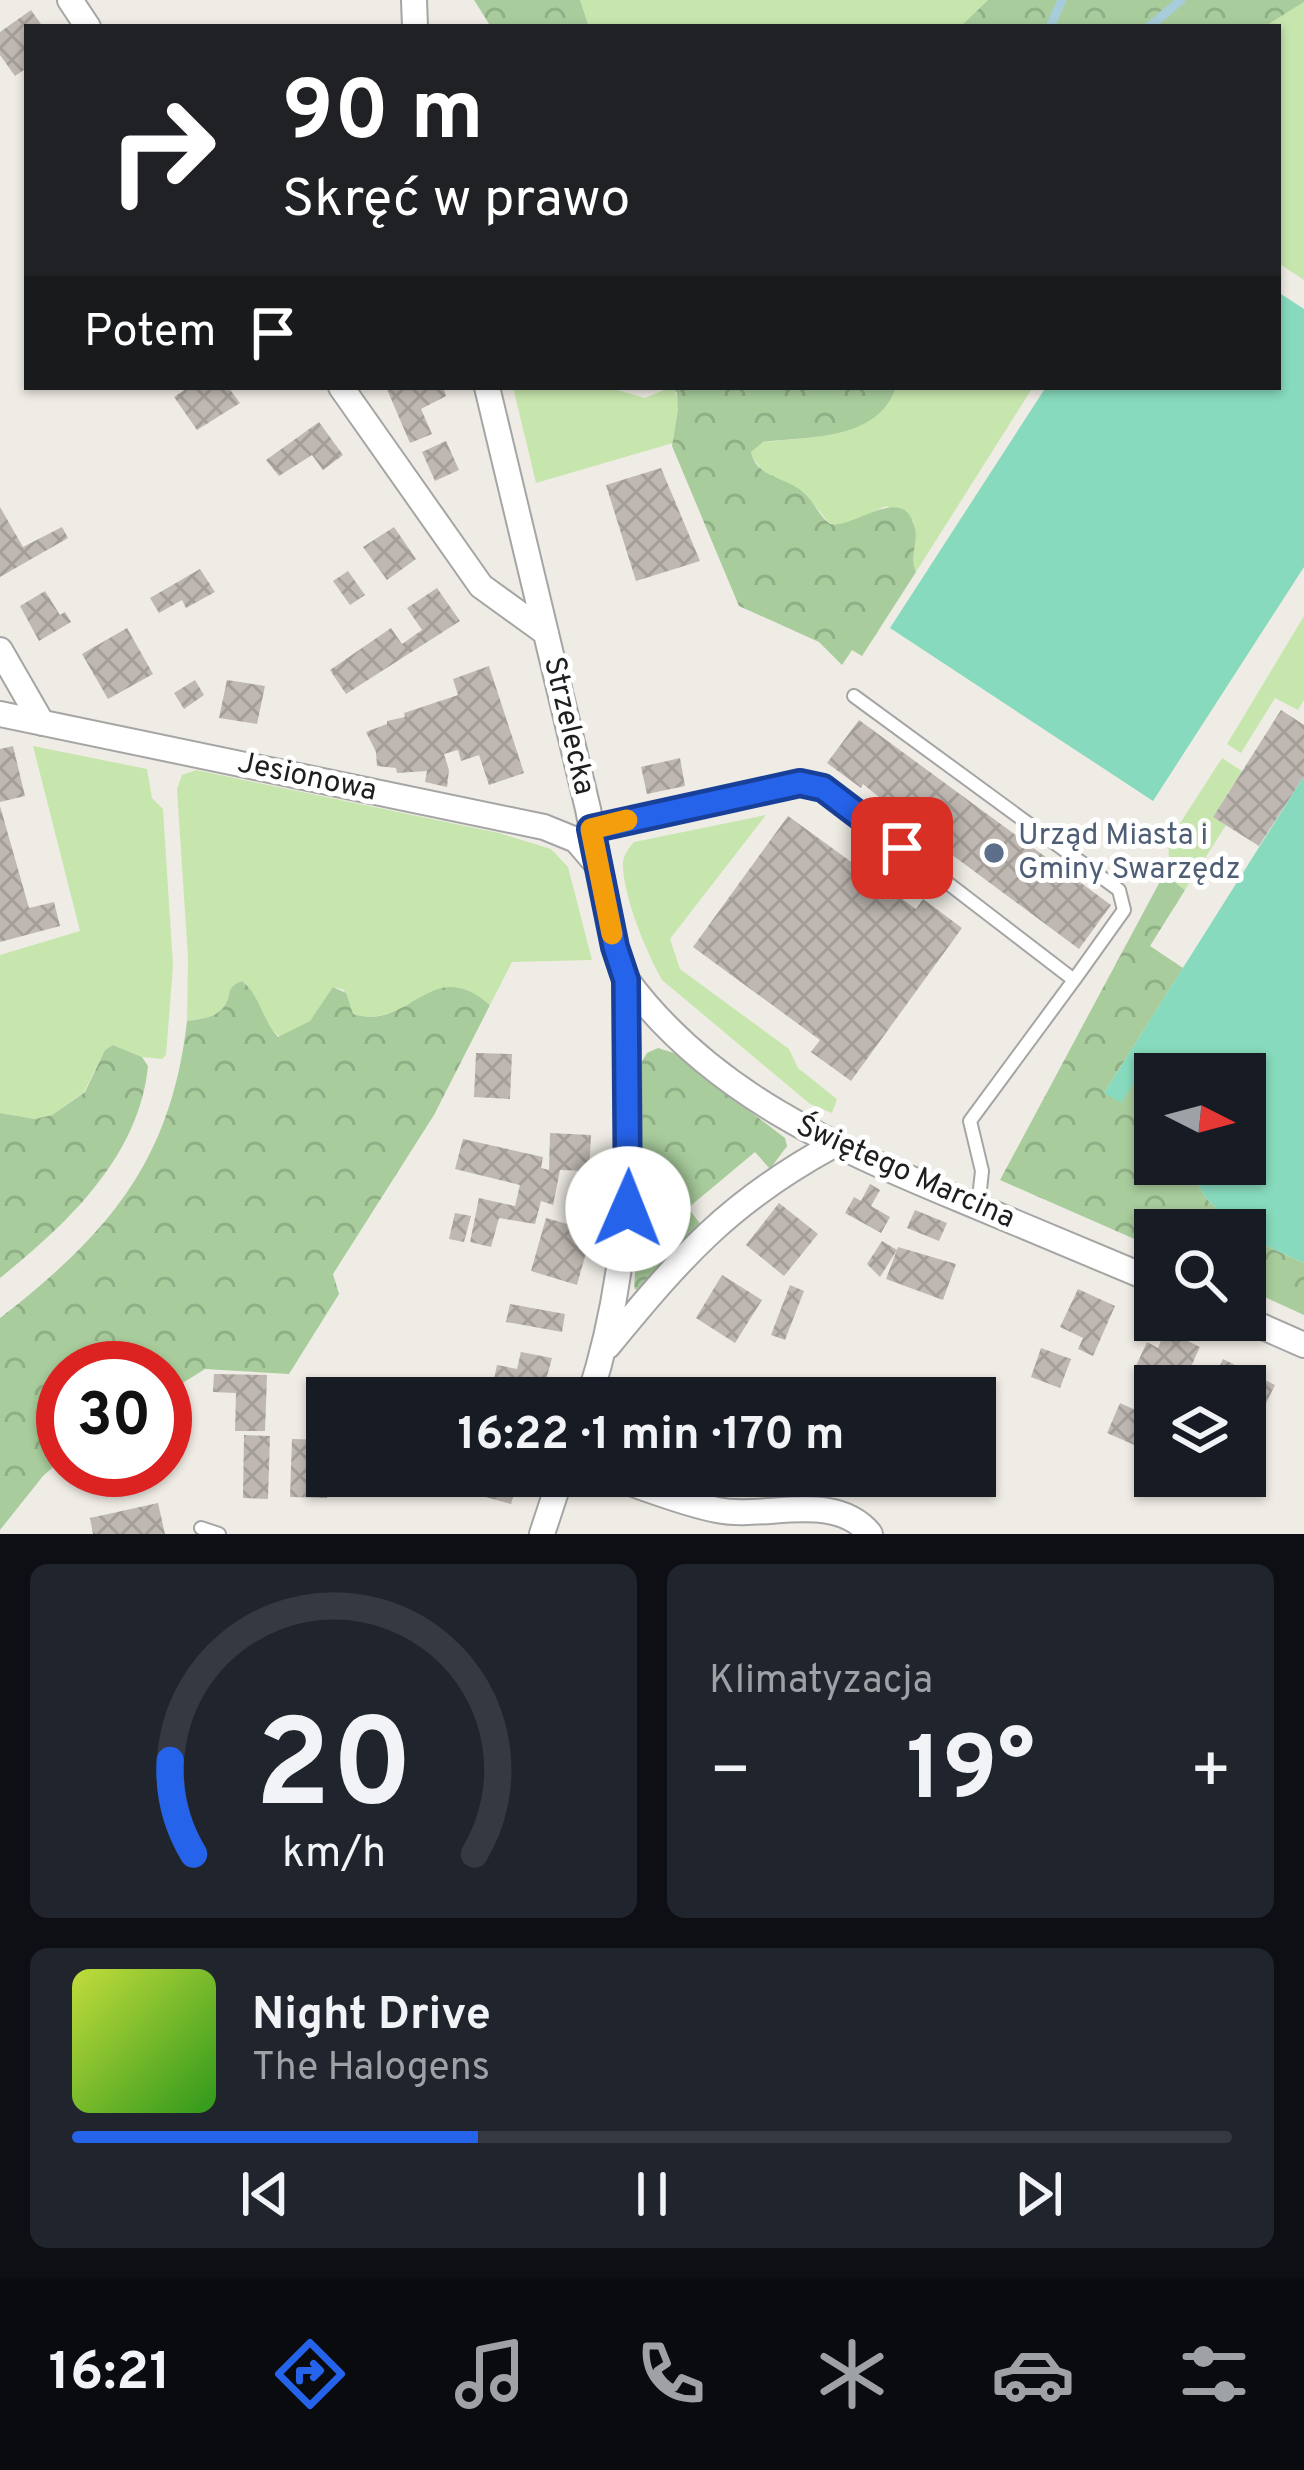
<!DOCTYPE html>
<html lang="pl">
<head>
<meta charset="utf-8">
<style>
  body { margin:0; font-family:Overpass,sans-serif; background:#20242c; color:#f1f3f6; height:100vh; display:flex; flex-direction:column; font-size:45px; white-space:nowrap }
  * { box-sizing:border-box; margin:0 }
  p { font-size:39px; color:#9ea1a6 }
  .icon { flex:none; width:66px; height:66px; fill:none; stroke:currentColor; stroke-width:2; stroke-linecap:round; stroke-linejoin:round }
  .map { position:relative; height:1534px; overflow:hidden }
  .sheet { display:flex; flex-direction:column; gap:30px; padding:30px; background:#0d0f14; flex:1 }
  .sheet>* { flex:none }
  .hud { position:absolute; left:24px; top:24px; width:1257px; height:366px; border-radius:0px; box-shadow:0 3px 9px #0004; background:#202124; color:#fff; overflow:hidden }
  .needle { width:78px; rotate:96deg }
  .buttons { position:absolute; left:1134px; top:1053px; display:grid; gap:24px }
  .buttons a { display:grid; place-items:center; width:132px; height:132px; border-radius:0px; background:#171b24; box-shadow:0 3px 9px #0004; font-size:60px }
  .speed { position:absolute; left:36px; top:1341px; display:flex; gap:24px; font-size:60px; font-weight:700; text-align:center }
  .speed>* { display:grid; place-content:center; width:156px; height:156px; border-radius:50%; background:#171b24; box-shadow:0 3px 9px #0004; line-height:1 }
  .speed .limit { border:18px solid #d22; background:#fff; color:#111 }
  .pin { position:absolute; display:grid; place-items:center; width:102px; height:102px; color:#fff; margin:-51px; border-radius:24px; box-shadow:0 6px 18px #0006 }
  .me { position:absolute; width:132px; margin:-66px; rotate:1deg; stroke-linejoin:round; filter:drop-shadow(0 0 9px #0008) }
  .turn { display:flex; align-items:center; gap:42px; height:252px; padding:0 60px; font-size:54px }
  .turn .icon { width:156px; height:156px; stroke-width:2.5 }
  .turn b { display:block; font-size:84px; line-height:102px }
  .then { display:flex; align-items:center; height:114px; padding:0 60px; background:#0003; gap:24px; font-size:45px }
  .big { font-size:90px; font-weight:700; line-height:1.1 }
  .sheet .tile { flex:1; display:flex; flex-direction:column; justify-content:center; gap:18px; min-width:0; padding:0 42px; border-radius:18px; background:#20242c }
  .sheet .dial { align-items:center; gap:0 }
  .dial svg { height:312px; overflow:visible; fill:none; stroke:#363941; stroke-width:7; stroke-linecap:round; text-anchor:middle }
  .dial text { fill:#f1f3f6; stroke:none }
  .song { display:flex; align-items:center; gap:36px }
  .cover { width:144px; height:144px; border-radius:18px; background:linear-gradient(135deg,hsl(70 70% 55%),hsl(110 70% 35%)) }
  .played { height:12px; border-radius:6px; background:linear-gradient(90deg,#2563eb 35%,#363941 35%) }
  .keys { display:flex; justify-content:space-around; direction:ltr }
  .heat { display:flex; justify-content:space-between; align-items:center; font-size:66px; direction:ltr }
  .sheet .tiles { flex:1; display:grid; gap:30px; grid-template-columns:1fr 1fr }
  .tile:last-child { grid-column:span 2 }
  .trip { position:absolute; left:306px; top:1377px; width:690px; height:120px; border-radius:0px; background:#171b24; box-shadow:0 3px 9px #0004; font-weight:700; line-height:120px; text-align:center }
  .dock { display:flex; height:192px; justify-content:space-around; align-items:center; background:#090b0e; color:#9ea1a6 }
  .dock .icon { width:84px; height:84px }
  .dock .current { color:#2563eb }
  .dock b { font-size:54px; color:#f1f3f6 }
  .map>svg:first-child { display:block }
  .grass { fill:#c7e6ae }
  .forest { fill:url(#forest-crowns) }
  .pitch { fill:#87dabd }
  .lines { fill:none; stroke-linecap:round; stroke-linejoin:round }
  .stream { stroke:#a8cdda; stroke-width:9 }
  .building { fill:url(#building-cross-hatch) }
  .lane-casing { stroke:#a5a5a5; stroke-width:16 }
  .street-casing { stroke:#a5a5a5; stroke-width:28 }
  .lane { stroke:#fff; stroke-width:12 }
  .street { stroke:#fff; stroke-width:24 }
  .route-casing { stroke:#184099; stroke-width:30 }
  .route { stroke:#2563eb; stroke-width:21 }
  .slow { stroke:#f59e0b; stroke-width:21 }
  .service-dot { fill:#5c6f8a; stroke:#fff; stroke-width:4.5 }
  .labels { text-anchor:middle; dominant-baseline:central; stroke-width:10; stroke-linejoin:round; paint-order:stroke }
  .street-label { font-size:30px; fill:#1e1e1e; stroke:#fff }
  .service-label { font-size:30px; fill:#4e5e75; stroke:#fff; text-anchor:start }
</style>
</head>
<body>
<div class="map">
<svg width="1304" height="1534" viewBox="0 0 1304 1534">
  <defs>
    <pattern id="forest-crowns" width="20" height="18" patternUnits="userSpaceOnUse" patternTransform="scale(3)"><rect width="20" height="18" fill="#a8cc9c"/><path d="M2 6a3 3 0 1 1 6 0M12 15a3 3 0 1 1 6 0" fill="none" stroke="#90af86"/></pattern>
    <pattern id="building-cross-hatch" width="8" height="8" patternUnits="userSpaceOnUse" patternTransform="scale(3)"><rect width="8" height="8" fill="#bfb8b2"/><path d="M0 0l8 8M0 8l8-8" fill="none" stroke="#a49e99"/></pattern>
  </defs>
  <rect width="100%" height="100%" fill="#efece5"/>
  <!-- grass -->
  <path class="grass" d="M580 0H988L960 27H589Z
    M1304 2V280L1278 263V27H1264Z
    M513 387H607L645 398 671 387C685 401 674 424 673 443L536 483Z
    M896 387H1033L916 572C907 555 918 538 913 520L886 506 847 525 830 524 803 492 764 473 751 455 753 447 759 443C807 436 877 441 896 387Z
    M1304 616V700L1298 710 1275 698 1241 753 1227 744Z
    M33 746 147 769 152 798 163 809 173 966 166 1055 162 1059 142 1057 113 1045 105 1050 84 1092 52 1115 35 1119 0 1113V955L80 931Z
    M1222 758 1242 771 1213 817 1226 825 1185 890 1164 874 1169 858 1168 842Z
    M196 770 499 833 551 849 568 867 592 960 512 962 490 1005C431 954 411 1031 353 1014L344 990 334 987 310 1021 281 1037C260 1026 260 995 242 981 226 988 233 992 225 1005 217 1019 200 1018 187 1021L188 958 177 789 182 775Z
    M766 815 670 939 680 969 789 1049 798 1068 837 1099 832 1113 810 1104 662 980C646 951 625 901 623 868 622 857 627 850 634 842Z"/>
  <!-- forest -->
  <path class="forest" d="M474 0H580L589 27H491Z
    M988 0H1304V2L1264 27H960Z
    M671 387H896C878 441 810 436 763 442L751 452C757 479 786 476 804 493 815 503 818 515 830 524 855 529 902 483 914 525 920 542 908 555 916 572L862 656 852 650 842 665 819 642 739 606 672 446 678 410 677 393Z
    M1164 874 1185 890 1150 946 1183 968 1104 1093 1149 1059 1166 1070V1074H1155V1164H1185L1206 1198 1238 1230H1155V1248L1000 1180Z
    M242 981C260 995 262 1020 278 1037L310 1021 333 987 346 993 353 1014C411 1032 430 953 490 1005L434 1115 333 1274 339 1294 289 1374 205 1369 165 1394V1368H63V1458L43 1476 0 1530V1318C108 1234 171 1162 187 1021 199 1019 218 1018 225 1005 233 992 225 988 242 981Z
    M113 1045 142 1057 148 1066C139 1157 67 1224 0 1278V1113L35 1119 52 1115 85 1092 105 1050Z
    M658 1048 674 1053 785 1138 787 1146 770 1169 755 1152 688 1208 702 1226 638 1291 634 1288 641 1192V1063L647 1053Z
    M1245 1236 1304 1263V1315L1245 1288Z"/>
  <!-- pitch -->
  <path class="pitch" d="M1278 292 1304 309V567L1153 801 890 628 1046 387H1278Z
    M1304 776V1263L1245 1236V1230H1237L1206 1198 1185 1164H1245V1074H1166V1069L1149 1059 1121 1103 1104 1093Z"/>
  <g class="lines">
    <!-- stream -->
    <path class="stream" d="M1050 27 1062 0
      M1149 27 1181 0"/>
  </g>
  <!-- building -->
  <path class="building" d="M31 10 43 27H27V68L15 76 0 55V32Z
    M189 387H228L240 403 197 430 174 397Z
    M386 387H443L446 396 421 409 432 434 410 443Z
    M319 422 343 455 323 470 312 455 279 476 266 460Z
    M446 441 459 470 435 481 422 452Z
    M661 468 700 561 636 581 606 485Z
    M0 507 23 547 62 527 68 538 0 577Z
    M394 527 416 559 387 580 363 547Z
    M200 569 215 592 186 608 182 600 159 613 150 598Z
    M348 571 365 595 350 605 333 581Z
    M437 588 460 621 346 694 330 670 391 628 402 644 422 630 407 608Z
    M45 591 60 615 65 612 71 622 39 641 20 606Z
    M127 628 153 674 108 699 82 654Z
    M489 666 524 773 489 785 479 755 461 761 458 750 444 754 449 770 447 787 425 782 427 771 397 773 396 768 377 766 376 752 366 732 387 724V721L405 717 404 713 458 695 453 679Z
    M195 680 204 695 184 709 174 693Z
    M227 680 265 686 257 724 219 718Z
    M1281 710 1304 725V776L1259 846 1213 817Z
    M859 720 1111 905 1079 949 878 800 879 797 863 784 861 788 827 763Z
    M13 746 25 796 0 802V749Z
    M680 758 685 786 647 794 641 767Z
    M0 806 29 908 54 902 60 926 0 942Z
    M788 816 916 909 923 899 962 928 851 1081 811 1052 820 1040 693 947Z
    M476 1053 512 1054 510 1099 474 1097Z
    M550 1133 591 1135 589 1171 560 1170 553 1205 541 1201 535 1224 499 1218 491 1247 470 1242 479 1198 515 1206 520 1185 455 1169 463 1139 543 1157 541 1168 549 1170Z
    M870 1184 880 1190 871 1206 890 1217 881 1233 845 1213 854 1197 861 1201Z
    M779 1203 818 1234 784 1276 746 1245Z
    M915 1210 947 1223 939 1241 907 1228Z
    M455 1213 471 1216 464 1242 449 1239Z
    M546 1218 592 1231 577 1285 531 1271Z
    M882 1241 897 1250 880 1277 867 1264Z
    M898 1247 956 1264 943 1300 886 1279Z
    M722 1275 762 1300 735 1343 696 1318Z
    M790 1285 804 1291 785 1340 771 1335Z
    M1078 1289 1115 1306 1093 1356 1078 1349 1083 1338 1060 1327Z
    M510 1304 565 1314 562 1332 506 1322Z
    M1165 1330 1200 1347 1182 1386H1173L1135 1368 1147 1342 1158 1348Z
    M1041 1348 1071 1359 1060 1388 1031 1377Z
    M521 1352 552 1358 541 1398H490L497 1365 517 1369Z
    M1223 1359 1275 1385 1250 1436 1245 1433V1386H1210Z
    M214 1374 267 1375 265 1431H235L236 1393 213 1392Z
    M1120 1403 1155 1419V1454L1107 1433Z
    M244 1435 270 1436 268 1499 243 1498Z
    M292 1439 327 1440V1498L290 1497Z
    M428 1476H519L511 1504 427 1481Z
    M702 1476H752L751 1482 729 1484 726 1501 697 1484Z
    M158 1503 165 1534H93L90 1518Z"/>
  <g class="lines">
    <defs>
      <path id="lane" d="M854 696 1119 890 1124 910 1074 980
        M592 828 787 784H811L833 795 1074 980 970 1121 982 1171 978 1207
        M201 1528 219 1534"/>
      <path id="street" d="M70 0 88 27
        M414 0 415 27
        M341 387 481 586 546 633
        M487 387 588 809 615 947 626 979C630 1128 636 1254 589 1398
        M0 650 42 723
        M0 714 544 827 576 840 594 861
        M626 979C709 1092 834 1147 959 1199 1025 1227 1090 1254 1155 1281
        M1245 1319 1304 1345
        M608 1346C681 1257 729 1202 832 1146
        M609 1476C644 1487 681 1503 717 1510 765 1520 834 1490 870 1534
        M542 1534 561 1476"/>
    </defs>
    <!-- lane casing -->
    <use href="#lane" class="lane-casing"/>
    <!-- street casing -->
    <use href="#street" class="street-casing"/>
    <!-- lane -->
    <use href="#lane" class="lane"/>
    <!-- street -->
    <use href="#street" class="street"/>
  </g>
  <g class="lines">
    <defs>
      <path id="route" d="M628 1209 626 980 615 947 591 829 800 783 823 788 902 848"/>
    </defs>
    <!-- route casing -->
    <use href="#route" class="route-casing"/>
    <!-- route -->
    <use href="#route" class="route"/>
    <!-- slow -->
    <path class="slow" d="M612 934 591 829 627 820"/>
  </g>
  <!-- markers -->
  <circle class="service-dot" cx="994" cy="853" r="12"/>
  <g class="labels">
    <!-- street labels -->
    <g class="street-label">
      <text transform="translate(568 726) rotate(77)">Strzelecka</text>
      <text transform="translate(307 778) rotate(12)">Jesionowa</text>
      <text transform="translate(905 1173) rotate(24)">Świętego Marcina</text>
    </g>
    <!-- service labels -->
    <g class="service-label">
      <text x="1018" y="836">Urząd Miasta i<tspan x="1018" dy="34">Gminy Swarzędz</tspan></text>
    </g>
  </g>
</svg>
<div class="buttons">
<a><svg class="needle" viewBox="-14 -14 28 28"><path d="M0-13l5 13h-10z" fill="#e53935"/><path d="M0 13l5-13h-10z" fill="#9ea1a6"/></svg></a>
<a><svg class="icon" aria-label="search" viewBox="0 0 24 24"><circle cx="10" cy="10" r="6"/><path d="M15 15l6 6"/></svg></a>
<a><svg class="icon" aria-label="layers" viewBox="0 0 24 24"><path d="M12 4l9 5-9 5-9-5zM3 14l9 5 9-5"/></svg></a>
</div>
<div class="speed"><div class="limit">30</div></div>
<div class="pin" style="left:902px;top:848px;background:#d93025"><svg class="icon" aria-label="arrive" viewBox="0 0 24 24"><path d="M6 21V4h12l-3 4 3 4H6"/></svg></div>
<svg class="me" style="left:628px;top:1209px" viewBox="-20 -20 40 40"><circle r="19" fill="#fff"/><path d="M0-13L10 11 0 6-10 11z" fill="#2563eb"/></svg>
<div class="trip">16:22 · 1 min · 170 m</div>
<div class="hud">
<div class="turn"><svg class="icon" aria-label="right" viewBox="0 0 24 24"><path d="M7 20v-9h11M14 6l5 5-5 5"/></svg><div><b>90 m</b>Skręć w prawo</div></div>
<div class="then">Potem<svg class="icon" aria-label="arrive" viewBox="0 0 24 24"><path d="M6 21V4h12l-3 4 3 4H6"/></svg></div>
</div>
</div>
<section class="sheet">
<div class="tiles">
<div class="tile dial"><svg viewBox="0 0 100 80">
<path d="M14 69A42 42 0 1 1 86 69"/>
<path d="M14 69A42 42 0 0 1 8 45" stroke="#2563eb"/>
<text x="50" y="56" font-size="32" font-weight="700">20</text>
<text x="50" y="72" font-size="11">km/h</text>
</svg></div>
<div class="tile"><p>Klimatyzacja</p>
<div class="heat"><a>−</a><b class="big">19°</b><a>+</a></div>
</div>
<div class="tile">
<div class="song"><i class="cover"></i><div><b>Night Drive</b><p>The Halogens</p></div></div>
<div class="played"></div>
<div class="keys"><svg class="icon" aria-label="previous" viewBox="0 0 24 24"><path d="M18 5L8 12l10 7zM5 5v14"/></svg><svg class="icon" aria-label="pause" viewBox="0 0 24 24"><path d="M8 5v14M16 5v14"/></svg><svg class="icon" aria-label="next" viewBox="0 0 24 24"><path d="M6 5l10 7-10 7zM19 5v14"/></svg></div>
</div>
</div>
</section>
<nav class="dock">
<b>16:21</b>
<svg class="icon current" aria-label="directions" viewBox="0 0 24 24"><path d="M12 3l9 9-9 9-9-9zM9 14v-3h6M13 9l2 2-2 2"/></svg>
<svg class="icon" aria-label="music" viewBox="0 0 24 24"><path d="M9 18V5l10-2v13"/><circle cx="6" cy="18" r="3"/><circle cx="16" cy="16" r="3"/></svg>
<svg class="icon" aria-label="phone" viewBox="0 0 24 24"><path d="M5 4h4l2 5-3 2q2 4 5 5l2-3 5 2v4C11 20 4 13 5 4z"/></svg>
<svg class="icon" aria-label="climate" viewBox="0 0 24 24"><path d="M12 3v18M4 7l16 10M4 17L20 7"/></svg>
<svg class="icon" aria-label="car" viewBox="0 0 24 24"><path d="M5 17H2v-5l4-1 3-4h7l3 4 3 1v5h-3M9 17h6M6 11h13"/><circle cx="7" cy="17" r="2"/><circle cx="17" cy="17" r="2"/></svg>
<svg class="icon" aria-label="filters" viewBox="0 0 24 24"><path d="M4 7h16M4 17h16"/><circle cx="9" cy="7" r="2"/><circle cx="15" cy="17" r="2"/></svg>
</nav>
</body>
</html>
